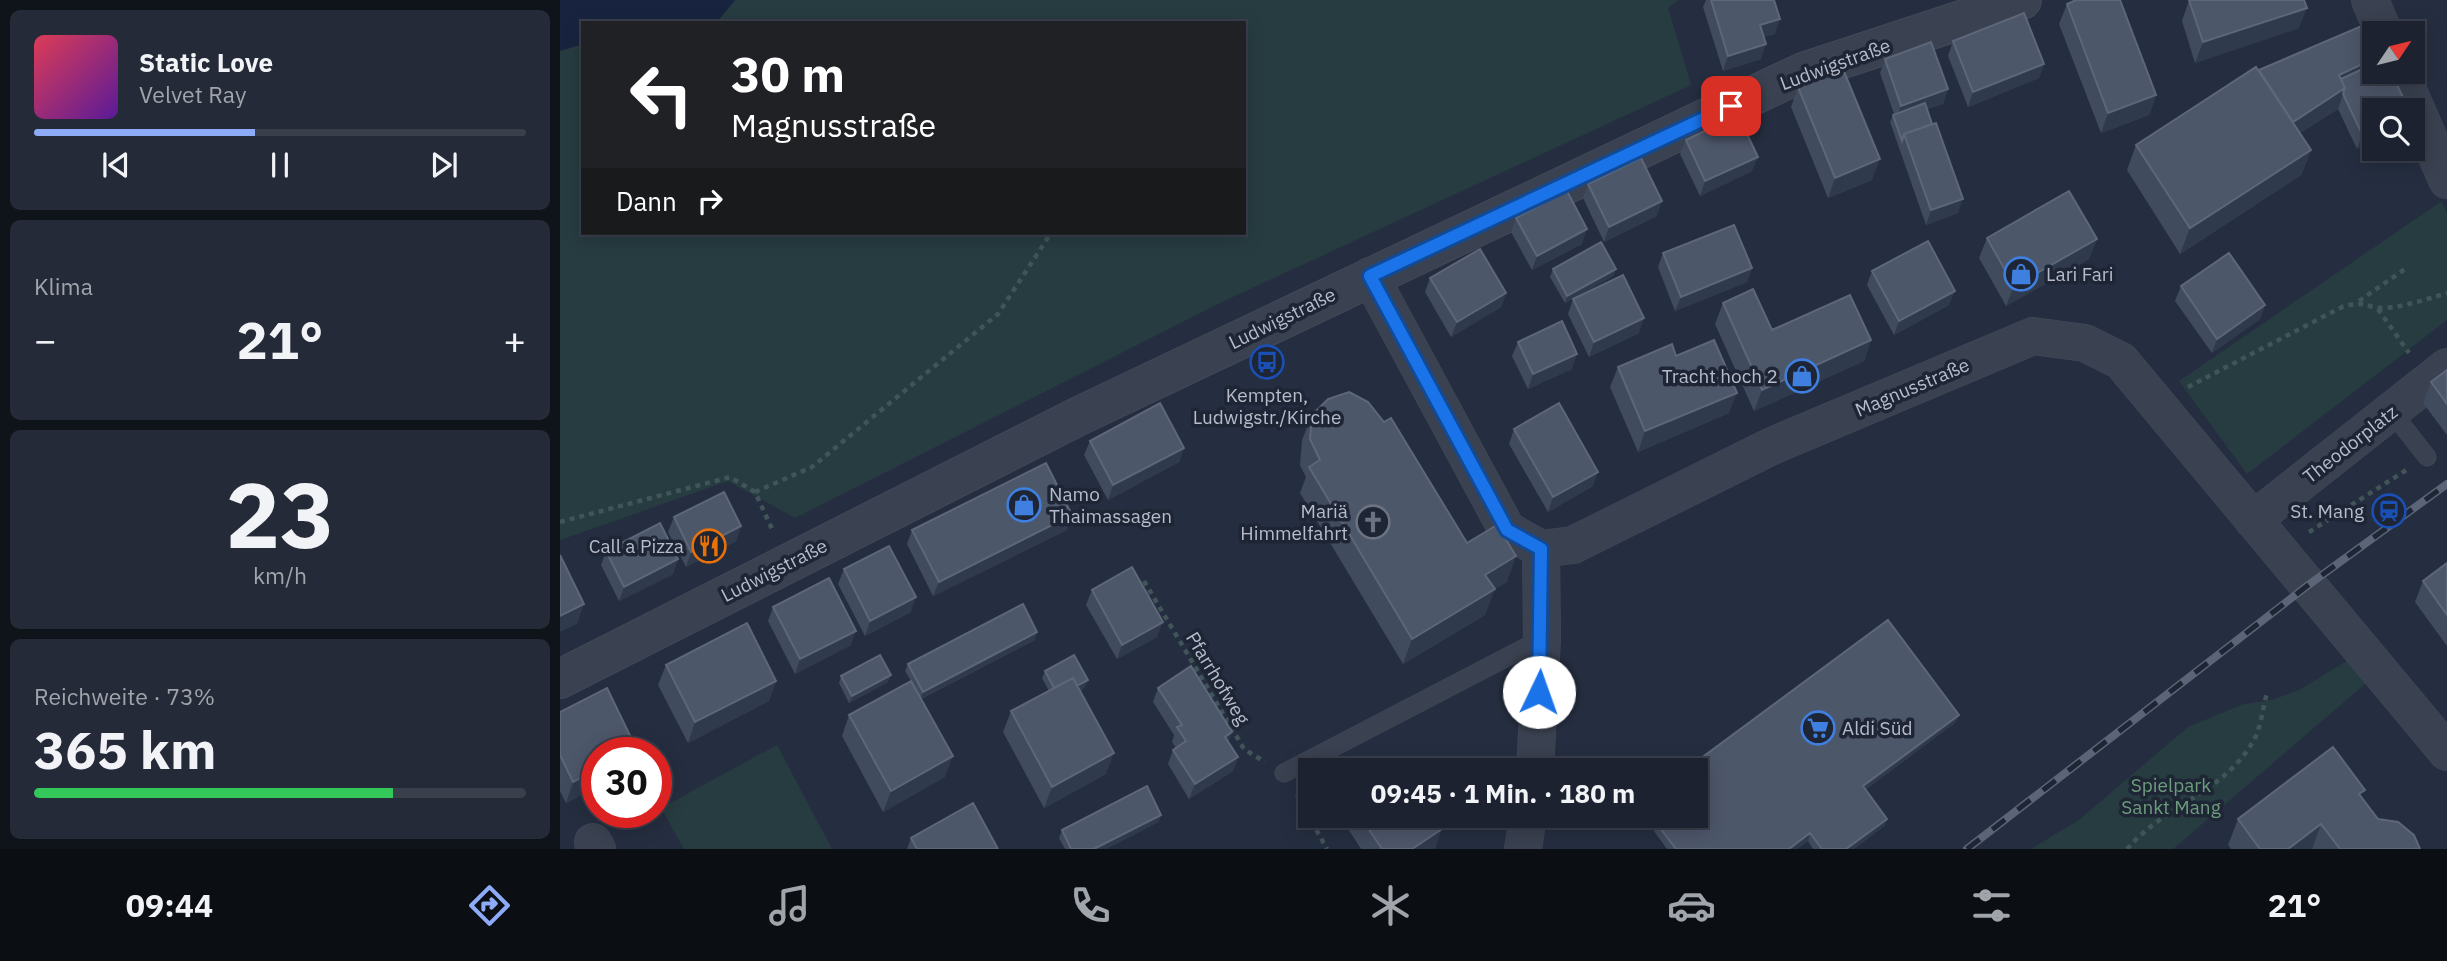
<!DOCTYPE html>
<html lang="de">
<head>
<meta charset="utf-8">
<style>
  body { margin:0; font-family:"IBM Plex Sans",sans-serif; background:#252a38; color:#f1f3f6; height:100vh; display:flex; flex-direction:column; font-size:26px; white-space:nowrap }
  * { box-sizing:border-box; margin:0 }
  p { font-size:23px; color:#a0a4ab }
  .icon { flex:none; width:38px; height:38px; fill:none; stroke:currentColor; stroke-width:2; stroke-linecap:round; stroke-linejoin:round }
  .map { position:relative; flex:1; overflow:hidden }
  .details { display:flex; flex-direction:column; gap:10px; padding:10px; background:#0f131a; width:560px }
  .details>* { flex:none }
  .top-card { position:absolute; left:21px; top:21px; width:665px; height:214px; border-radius:0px; box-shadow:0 4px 18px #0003,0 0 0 2px #3a3f4c; background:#202124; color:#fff; overflow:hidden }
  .needle { width:46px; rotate:55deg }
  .fabs { position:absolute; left:1802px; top:21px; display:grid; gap:14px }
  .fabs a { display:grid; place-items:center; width:63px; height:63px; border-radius:0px; background:#1c2230; box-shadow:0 4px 18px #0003,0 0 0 2px #3a3f4c; font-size:35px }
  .speed { position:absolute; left:21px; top:737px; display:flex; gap:14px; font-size:35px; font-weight:700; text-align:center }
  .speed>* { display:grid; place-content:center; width:91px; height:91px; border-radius:50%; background:#1c2230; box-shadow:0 4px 18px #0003,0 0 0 2px #3a3f4c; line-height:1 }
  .speed .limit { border:10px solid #d22; background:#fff; color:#111 }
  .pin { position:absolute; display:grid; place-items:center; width:60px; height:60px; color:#fff; margin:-30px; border-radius:14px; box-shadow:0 4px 10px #0006 }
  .me { position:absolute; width:77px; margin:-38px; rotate:3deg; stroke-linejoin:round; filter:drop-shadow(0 0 5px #0008) }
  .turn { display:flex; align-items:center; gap:24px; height:147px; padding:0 35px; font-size:32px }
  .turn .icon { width:91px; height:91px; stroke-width:2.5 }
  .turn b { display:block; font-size:49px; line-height:60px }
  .then { display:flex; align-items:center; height:66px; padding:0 35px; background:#0003; gap:14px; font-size:26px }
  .big { font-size:52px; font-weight:800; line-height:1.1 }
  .details .card { flex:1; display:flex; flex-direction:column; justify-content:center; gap:10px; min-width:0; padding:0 24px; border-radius:10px; background:#252a38 }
  .details .dial { align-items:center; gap:0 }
  .dial b { font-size:91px; line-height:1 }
  .song { display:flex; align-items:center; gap:21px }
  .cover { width:84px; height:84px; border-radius:10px; background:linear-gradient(135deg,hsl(350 70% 55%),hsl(270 70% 35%)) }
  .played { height:7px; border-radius:4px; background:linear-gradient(90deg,#8eabf8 45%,#3a3f4c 45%) }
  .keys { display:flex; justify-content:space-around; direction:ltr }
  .heat { display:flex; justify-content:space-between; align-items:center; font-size:38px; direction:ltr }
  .charge { height:10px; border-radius:5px; background:linear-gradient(90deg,#34c759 73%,#3a3f4c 0) }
  .trip { position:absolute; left:738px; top:758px; width:410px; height:70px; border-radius:0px; background:#1c2230; box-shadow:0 4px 18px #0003,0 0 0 2px #3a3f4c; font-weight:800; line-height:70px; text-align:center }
  .tab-bar { display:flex; height:112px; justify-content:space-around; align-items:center; background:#0b0e13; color:#a0a4ab }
  .tab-bar .icon { width:49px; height:49px }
  .tab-bar .current { color:#8eabf8 }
  .tab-bar b { font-size:32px; color:#f1f3f6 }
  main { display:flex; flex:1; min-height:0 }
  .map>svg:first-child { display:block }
  .green { fill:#273c41 }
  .water { fill:#18243f }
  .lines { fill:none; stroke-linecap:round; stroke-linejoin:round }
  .service-casing { stroke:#434959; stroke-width:19 }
  .minor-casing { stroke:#434959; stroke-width:38 }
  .tertiary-casing { stroke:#434959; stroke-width:40 }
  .path { stroke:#415559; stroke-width:4.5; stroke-dasharray:5 5; stroke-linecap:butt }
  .service { stroke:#3a4150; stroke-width:18 }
  .minor { stroke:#3a4150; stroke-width:37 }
  .tertiary { stroke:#3a4150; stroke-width:38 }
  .rail-casing { stroke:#5c6477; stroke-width:8 }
  .rail { stroke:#1e2535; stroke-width:5; stroke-dasharray:16; stroke-linecap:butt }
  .wall { fill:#404b5e }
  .shaded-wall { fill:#303a4d }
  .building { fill:#4d576a; stroke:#5d6779; stroke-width:2 }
  .route-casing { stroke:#114b97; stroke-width:18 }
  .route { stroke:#1a73e8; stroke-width:12 }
  .labels { text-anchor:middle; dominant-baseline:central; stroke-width:7; stroke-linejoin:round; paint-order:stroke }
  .street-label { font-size:19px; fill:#b6bccb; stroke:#1e2535 }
  .poi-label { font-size:19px; fill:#b6bccb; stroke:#1e2535; text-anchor:end }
  .park-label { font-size:19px; fill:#6d9c7d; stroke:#1e2535 }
</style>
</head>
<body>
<main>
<section class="details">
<div class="card">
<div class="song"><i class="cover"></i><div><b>Static Love</b><p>Velvet Ray</p></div></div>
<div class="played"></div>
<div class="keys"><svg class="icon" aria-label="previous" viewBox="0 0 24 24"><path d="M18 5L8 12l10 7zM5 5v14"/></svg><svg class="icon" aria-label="pause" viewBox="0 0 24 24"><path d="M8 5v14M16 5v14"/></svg><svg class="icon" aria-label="next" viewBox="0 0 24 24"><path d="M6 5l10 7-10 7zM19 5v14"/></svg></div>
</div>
<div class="card"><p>Klima</p>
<div class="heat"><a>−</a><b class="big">21°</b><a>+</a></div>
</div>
<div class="card dial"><b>23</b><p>km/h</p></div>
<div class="card"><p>Reichweite · 73%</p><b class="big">365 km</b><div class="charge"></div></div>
</section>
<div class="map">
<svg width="1887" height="849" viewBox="0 0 1887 849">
  <rect width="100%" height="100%" fill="#252e40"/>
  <!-- green -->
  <path class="green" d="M175 0H1119L1108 8 1131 85 662 302 235 518 168 481 0 540V51L23 44V233H684V23H156Z
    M1882 201 1887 214V320L1687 474 1619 381Z
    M1787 661 1806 683 1613 849H1471L1519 820 1628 727 1684 704 1712 700 1741 689Z
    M217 745 272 849H124L101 808Z"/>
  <!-- water -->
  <path class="water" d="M0 0H175L156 23H23V44L0 51Z"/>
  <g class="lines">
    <defs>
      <path id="service" d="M1831 411 1867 457
        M724 773 982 639"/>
      <path id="minor" d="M1810 0 1824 33
        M1840 72 1887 180
        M810 276 947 530 981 549 1013 545 1212 446 1473 336 1525 343 1561 361 1887 752
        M1693 520 1887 367
        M975 770 982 639 981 549
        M33 842 37 849
        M963 849 968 816"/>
      <path id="tertiary" d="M0 679 519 416 1243 72 1462 0"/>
    </defs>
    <!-- service casing -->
    <use href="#service" class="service-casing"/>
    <!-- minor casing -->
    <use href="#minor" class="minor-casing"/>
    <!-- tertiary casing -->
    <use href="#tertiary" class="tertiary-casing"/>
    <!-- path -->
    <path class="path" d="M1799 301 1845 269
      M1818 309 1849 353
      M1628 387 1782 307C1806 299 1806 309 1826 308 1847 306 1867 299 1887 293
      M195 492 252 467 438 314 491 233
      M0 522 170 477 195 492 213 531
      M1749 532 1848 469
      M584 581 684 749 705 762
      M737 795 767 849
      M1567 849C1607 803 1663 794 1694 740 1701 727 1703 707 1707 693"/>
    <!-- service -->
    <use href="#service" class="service"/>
    <!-- minor -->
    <use href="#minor" class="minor"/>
    <!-- tertiary -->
    <use href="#tertiary" class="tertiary"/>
    <defs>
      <path id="rail" d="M1407 849 1747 586 1887 484"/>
    </defs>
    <!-- rail casing -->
    <use href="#rail" class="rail-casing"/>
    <!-- rail -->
    <use href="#rail" class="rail"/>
  </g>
  <!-- wall -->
  <path class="wall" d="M1146 0H1214L1215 34 1203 37 1201 59 1163 71 1143 7Z
    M1629 0 1739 28 1635 63 1622 21Z
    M1507 4 1596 95 1589 115 1541 133 1499 24Z
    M1811 22 1815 110V140L1797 149 1778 109 1740 133 1751 150 1741 175 1620 254 1567 170 1576 145 1699 70Z
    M1393 41 1484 64 1479 78 1408 107 1388 56Z
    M1325 59 1388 89 1383 104 1367 109 1398 213 1366 225 1330 122 1333 115 1334 114 1320 73Z
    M1238 87 1312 180 1268 198 1231 107Z
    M1126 140 1192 171 1140 196 1120 154Z
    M1028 184 1097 216 1044 242 1023 198Z
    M956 218 1022 244 972 270 951 232Z
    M1427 238 1537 239 1529 259 1446 306 1419 258Z
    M1103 253 1192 268 1187 282 1115 311 1098 267Z
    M993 269H1056L1053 276 1005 303 990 277Z
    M1312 271 1389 305 1334 335 1307 285Z
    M870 278 946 293 941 307 891 337 865 292Z
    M1621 286 1705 305 1700 319 1652 353 1615 301Z
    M1013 299 1079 333 1029 357 1008 314Z
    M1163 303 1212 330 1311 340 1304 361 1194 411 1155 324Z
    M958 342 1012 369 968 389 952 356Z
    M1116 356 1169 413 1078 452 1050 387 1058 367Z
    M1887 370V435L1863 403 1871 382Z
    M752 415 907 543 947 582 934 589 925 615 843 664 740 493 746 477 740 465 742 440Z
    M954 429 1033 486 988 512 949 444Z
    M530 441 624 448 619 462 548 500 524 455Z
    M114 517 181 526 176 541 126 567 108 532Z
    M352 530H507L373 596 347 544Z
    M46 551 118 559 113 574 59 601 41 565Z
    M1887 563V646L1855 602 1863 581Z
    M284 569 351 612 305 636 278 584Z
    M532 590 597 637 557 659 526 605Z
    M213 607 291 645 235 674 208 621Z
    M475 640 361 699 385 777 323 812 282 736 289 715 351 681 345 671 348 664Z
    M106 665 216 681 209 701 128 743 98 685Z
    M485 671 525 687 520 691 546 774 484 808 443 732 451 711 489 691 482 678Z
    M281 676 328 682 289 703 279 683Z
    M598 688 669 742 678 757 673 771 629 799 608 764 613 750 616 748 612 742 614 735 593 702Z
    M0 712 37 752V787L6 803 0 791Z
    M1396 722 1305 790 1327 819 1324 826 1294 849H1253L1248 841 1237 849H1107L1083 816H1136Z
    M1802 798 1818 819 1860 849H1671L1668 845 1678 819Z
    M601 815 598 822 546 849H505L499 838 502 830Z
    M781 816H873L875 849H801L781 818Z
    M351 838 438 849H347Z"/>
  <!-- shaded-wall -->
  <path class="shaded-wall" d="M1747 8 1739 28 1635 63 1643 42Z
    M1220 19 1215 34 1195 40 1200 25Z
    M1206 44 1201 59 1163 71 1168 56Z
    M1815 58V72L1785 89 1778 109 1722 145 1729 125 1779 75Z
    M1484 64 1479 78 1408 107 1413 92Z
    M1388 89 1383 104 1336 120 1341 106Z
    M1596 95 1589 115 1541 133 1548 113Z
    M1815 128V140L1797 149 1802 134Z
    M1751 150 1741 175 1620 254 1630 228Z
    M1198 157 1192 171 1140 196 1145 181Z
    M1320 159 1312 180 1268 198 1275 178Z
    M1403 199 1398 213 1366 225 1371 210Z
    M1102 201 1097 216 1044 242 1049 227Z
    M1027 229 1022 244 972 270 977 256Z
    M1537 239 1529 259 1446 306 1454 286Z
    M1192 268 1187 282 1115 311 1121 297Z
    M1056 269 1053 276 1005 303 1007 296Z
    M1395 291 1389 305 1334 335 1339 321Z
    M946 293 941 307 891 337 897 322Z
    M1705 305 1700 319 1652 353 1657 339Z
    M1084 318 1079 333 1029 357 1034 342Z
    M1311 340 1304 361 1194 411 1202 390Z
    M1017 354 1012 369 968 389 973 374Z
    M1177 393 1169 413 1078 452 1085 431Z
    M624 448 619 462 548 500 553 485Z
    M1038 472 1033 486 988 512 993 497Z
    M512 515 507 530 373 596 379 582Z
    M181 526 176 541 126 567 131 552Z
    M956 556 947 582 916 600 925 575Z
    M118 559 113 574 59 601 64 587Z
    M935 589 925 615 843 664 852 639Z
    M356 597 351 612 305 636 310 621Z
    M24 604 17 624 0 632V616Z
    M603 622 597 637 557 659 562 645Z
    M296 631 291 645 235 674 240 659Z
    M477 632 475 640 360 699 363 692Z
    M331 675 328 682 289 703 292 696Z
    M528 680 525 687 496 704 498 696Z
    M216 681 209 701 128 743 135 722Z
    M1399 715 1396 722 1300 794 1303 786Z
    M672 732 667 747 665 737Z
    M554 753 546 774 484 808 492 787Z
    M393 756 385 777 323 812 331 791Z
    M678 757 673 771 629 799 635 784Z
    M37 770V787L6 803 13 782Z
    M601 815 598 822 546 849H534Z
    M1327 819 1324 826 1294 849H1286Z
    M1761 824 1752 849H1728Z
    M882 829 875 849H852Z
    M1250 833 1248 841 1237 849H1229Z"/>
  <!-- building -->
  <path class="building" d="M1151 0H1214L1220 19 1200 25 1206 44 1168 56Z
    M1516 0H1560L1596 95 1548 113 1507 4Z
    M1629 0H1744L1747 8 1643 42Z
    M1464 13 1484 64 1413 92 1393 41Z
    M1811 22 1817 33H1815V58L1779 75 1785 88 1733 122 1699 70Z
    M1371 42 1388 89 1341 106 1325 59Z
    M1815 63V72H1831L1849 110H1815V128L1802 134 1783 94 1785 88 1781 79Z
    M1696 67 1751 150 1630 228 1576 145Z
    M1283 69 1320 159 1275 178 1238 87Z
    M1365 103 1372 124 1344 134 1342 141 1333 115Z
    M1178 115 1198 157 1145 181 1126 140Z
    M1376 123 1403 199 1371 210 1344 134Z
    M1081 158 1102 201 1049 227 1028 184Z
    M1007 191 1027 229 977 256 956 218Z
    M1509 191 1537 239 1454 286 1427 238Z
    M1174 225 1192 268 1121 297 1103 253Z
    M1368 241 1395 291 1339 321 1312 271Z
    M1041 242 1056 269 1007 296 993 269Z
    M920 249 946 293 897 322 870 278Z
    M1669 253 1705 305 1657 339 1621 286Z
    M1063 275 1084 318 1034 342 1013 299Z
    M1193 289 1212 330 1290 295 1311 340 1202 390 1163 303Z
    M1002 321 1017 354 973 374 958 342Z
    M1154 340 1177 393 1085 431 1058 367 1112 344 1116 356Z
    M1887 370V404L1871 382Z
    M789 392 808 402 824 422 831 418 907 543 937 525 956 556 925 575 935 589 852 639 749 467 760 460 750 439 752 415 768 399Z
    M600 403 624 448 553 485 530 441Z
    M999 403 1038 472 993 497 954 429Z
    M486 463 512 515 379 582 352 530Z
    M164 492 181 526 131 552 114 517Z
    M100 523 118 559 64 587 46 551Z
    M329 546 356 597 310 621 284 569Z
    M0 555 24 604 0 616Z
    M1887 563V615L1863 581Z
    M572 567 603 622 562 645 532 590Z
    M269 578 296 631 240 659 213 607Z
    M463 604 477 632 363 692 348 664Z
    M1328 620 1399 715 1303 786 1327 819 1286 849H1262L1250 833 1229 849H1116L1091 816H1136V770H1125Z
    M187 623 216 681 135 722 106 665Z
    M320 655 331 675 292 696 281 676Z
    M514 655 528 680 517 686 513 678 494 688 485 671Z
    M631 666 672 732 665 737 678 757 635 784 613 750 626 741 617 727 622 725 598 688Z
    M513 678 554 753 492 787 451 711Z
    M351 681 393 756 331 791 289 715Z
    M47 688 77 750 72 752H37V770L13 782 0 755V712Z
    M1773 747 1805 790 1799 794 1818 819 1838 822 1854 835 1860 849H1780L1761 824 1728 849H1700L1678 819Z
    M839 764 843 770H830Z
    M587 786 601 815 534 849H511L502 830Z
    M413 803 438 849H357L351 838Z
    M800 816H873L882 829 852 849H822Z"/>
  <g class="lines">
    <defs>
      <path id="route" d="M979 692 981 549 947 530 810 276 1171 106"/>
    </defs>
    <!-- route casing -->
    <use href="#route" class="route-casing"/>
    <!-- route -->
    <use href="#route" class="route"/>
  </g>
  <!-- icons -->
  <defs>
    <symbol id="shop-ring" viewBox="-11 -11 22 22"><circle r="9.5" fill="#1e2535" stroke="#3f7fe0" stroke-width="1.5"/><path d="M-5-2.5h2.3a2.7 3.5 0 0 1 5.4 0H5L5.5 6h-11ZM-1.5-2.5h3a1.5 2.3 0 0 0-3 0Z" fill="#3f7fe0"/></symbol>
    <symbol id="bus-ring" viewBox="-11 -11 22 22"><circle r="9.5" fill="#1e2535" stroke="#1a4fb4" stroke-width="1.5"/><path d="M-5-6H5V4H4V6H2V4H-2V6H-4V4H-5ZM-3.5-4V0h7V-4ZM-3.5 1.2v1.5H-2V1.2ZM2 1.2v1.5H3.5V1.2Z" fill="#1a4fb4"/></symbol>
    <symbol id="station-ring" viewBox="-11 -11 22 22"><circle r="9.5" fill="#1e2535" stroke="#1a4fb4" stroke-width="1.5"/><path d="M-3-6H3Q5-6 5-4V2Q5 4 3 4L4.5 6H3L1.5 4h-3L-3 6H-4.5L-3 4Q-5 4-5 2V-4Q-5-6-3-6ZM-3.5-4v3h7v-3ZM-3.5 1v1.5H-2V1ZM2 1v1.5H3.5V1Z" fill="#1a4fb4"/></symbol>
    <symbol id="church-ring" viewBox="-11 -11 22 22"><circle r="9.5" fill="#1e2535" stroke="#6b7280" stroke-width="1.5"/><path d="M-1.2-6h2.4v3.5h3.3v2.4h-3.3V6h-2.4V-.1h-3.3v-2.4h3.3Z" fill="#6b7280"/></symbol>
    <symbol id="restaurant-ring" viewBox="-11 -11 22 22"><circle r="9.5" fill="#1e2535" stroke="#e8710a" stroke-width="1.5"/><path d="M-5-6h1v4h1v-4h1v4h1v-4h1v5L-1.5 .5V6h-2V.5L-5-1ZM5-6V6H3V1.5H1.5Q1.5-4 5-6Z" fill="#e8710a"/></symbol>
    <symbol id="supermarket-ring" viewBox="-11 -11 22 22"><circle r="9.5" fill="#1e2535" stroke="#3f7fe0" stroke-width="1.5"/><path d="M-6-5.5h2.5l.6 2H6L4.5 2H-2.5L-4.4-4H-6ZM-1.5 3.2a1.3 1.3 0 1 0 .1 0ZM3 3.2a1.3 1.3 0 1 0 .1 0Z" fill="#3f7fe0"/></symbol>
  </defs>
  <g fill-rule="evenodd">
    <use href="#shop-ring" x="1442" y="255" width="38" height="38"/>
    <use href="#bus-ring" x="688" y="343" width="38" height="38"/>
    <use href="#shop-ring" x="1223" y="357" width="38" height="38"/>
    <use href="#shop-ring" x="445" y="486" width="38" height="38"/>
    <use href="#station-ring" x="1810" y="492" width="38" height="38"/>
    <use href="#church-ring" x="794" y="503" width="38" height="38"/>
    <use href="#restaurant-ring" x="130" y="527" width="38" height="38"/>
    <use href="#supermarket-ring" x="1239" y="709" width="38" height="38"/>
  </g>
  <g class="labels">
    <!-- street labels -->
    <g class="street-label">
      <text transform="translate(1275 64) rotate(-20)">Ludwigstraße</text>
      <text transform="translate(722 318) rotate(-26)">Ludwigstraße</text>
      <text transform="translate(1352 387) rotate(-23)">Magnusstraße</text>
      <text transform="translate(1790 444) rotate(-38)">Theodorplatz</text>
      <text transform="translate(214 570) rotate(-27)">Ludwigstraße</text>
      <text transform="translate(658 678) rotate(59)">Pfarrhofweg</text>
    </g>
    <!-- poi labels -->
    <g class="poi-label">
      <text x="1486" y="274" text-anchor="start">Lari Fari</text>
      <text x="1218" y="376">Tracht hoch 2</text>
      <text x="707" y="395" text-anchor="middle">Kempten,<tspan x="707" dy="22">Ludwigstr./Kirche</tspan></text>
      <text x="489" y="494" text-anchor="start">Namo<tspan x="489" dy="22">Thaimassagen</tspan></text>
      <text x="788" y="511">Mariä<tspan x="788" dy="22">Himmelfahrt</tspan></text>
      <text x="1804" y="511">St. Mang</text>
      <text x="124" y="546">Call a Pizza</text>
      <text x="1282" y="728" text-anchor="start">Aldi Süd</text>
    </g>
    <!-- park labels -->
    <g class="park-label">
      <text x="1611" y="785">Spielpark<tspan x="1611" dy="22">Sankt Mang</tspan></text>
    </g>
  </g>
</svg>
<div class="fabs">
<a><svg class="needle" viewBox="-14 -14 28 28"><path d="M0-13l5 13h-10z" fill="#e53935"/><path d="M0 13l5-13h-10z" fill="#a0a4ab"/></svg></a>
<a><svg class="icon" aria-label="search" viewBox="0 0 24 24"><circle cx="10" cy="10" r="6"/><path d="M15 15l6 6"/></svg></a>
</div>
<div class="speed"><div class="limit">30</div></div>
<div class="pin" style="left:1171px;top:106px;background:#d93025"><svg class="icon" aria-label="arrive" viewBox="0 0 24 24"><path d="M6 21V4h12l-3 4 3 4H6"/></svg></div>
<svg class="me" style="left:979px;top:692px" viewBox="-20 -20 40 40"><circle r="19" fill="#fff"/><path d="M0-13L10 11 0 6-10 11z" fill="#1a73e8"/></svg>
<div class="trip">09:45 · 1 Min. · 180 m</div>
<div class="top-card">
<div class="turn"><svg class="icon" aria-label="left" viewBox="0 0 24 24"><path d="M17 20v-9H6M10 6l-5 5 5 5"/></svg><div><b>30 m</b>Magnusstraße</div></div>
<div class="then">Dann<svg class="icon" aria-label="right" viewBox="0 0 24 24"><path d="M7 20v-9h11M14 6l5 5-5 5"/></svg></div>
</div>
</div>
</main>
<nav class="tab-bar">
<b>09:44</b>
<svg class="icon current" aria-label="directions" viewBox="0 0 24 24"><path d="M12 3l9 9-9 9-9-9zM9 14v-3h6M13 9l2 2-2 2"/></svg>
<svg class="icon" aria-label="music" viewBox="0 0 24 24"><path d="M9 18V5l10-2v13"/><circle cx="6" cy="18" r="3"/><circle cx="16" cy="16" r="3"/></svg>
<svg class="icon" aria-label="phone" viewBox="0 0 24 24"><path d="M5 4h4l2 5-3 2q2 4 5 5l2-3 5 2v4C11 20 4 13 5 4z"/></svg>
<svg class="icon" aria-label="climate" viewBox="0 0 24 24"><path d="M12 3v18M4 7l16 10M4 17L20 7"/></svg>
<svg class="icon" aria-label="car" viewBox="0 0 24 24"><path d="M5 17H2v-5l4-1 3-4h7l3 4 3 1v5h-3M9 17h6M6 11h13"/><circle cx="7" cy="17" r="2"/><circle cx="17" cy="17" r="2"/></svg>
<svg class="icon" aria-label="filters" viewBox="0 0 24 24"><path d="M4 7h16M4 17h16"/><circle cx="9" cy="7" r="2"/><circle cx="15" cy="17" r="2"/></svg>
<b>21°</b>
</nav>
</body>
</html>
